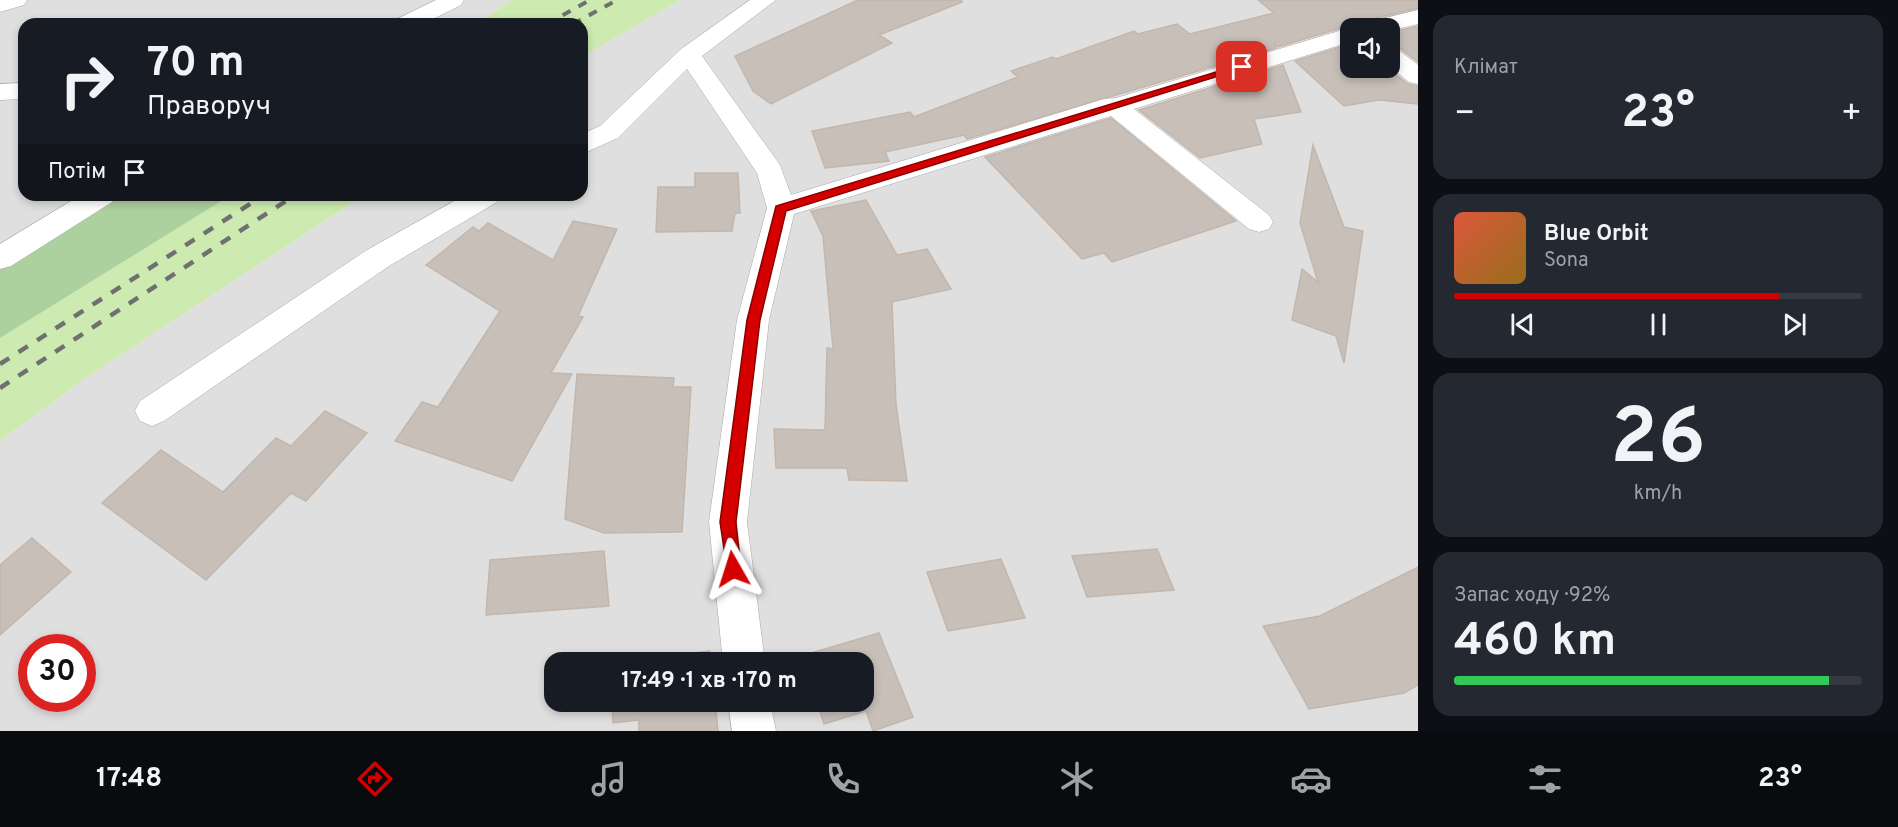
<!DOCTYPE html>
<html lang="uk">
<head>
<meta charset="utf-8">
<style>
  body { margin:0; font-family:Overpass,sans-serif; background:#242831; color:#f1f3f6; height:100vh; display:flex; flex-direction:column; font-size:22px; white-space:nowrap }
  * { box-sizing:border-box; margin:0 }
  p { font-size:20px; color:#9ea1a6 }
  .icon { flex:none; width:33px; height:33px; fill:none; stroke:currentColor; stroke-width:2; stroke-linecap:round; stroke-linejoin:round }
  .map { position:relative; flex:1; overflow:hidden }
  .panel { display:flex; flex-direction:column; gap:15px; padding:15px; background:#0d0f14; width:480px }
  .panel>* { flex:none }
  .guide { position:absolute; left:18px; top:18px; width:570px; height:183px; border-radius:18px; box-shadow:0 3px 9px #0003; background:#171b24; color:#f1f3f6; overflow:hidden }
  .fabs { position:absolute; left:1340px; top:18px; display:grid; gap:12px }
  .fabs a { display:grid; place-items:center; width:60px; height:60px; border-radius:12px; background:#171b24; box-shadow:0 3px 9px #0003; font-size:30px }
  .speed { position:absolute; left:18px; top:634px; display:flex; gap:12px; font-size:30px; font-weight:700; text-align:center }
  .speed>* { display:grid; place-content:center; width:78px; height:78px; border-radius:50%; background:#171b24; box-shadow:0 3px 9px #0003; line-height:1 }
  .speed .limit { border:9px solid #d22; background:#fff; color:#111 }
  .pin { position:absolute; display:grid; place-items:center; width:51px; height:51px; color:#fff; margin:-26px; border-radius:12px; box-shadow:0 3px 9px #0006 }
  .me { position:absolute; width:66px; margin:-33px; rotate:354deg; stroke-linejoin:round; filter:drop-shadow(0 0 4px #0008) }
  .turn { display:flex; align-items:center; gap:21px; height:126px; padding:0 30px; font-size:27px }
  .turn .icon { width:78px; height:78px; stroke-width:2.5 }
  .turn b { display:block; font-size:42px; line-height:51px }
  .then { display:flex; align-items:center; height:57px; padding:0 30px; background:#0003; gap:12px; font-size:22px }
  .big { font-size:45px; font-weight:700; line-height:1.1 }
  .panel .card { flex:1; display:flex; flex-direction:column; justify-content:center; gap:9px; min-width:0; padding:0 21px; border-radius:18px; background:#242831 }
  .panel .dial { align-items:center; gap:0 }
  .dial b { font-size:78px; line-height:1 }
  .song { display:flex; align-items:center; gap:18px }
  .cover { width:72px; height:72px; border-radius:9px; background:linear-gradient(135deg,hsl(10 70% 55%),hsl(40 70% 35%)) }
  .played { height:6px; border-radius:3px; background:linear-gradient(90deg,#d40000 80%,#363941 80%) }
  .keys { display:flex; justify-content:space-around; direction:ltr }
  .heat { display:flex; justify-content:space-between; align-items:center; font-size:33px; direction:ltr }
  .charge { height:9px; border-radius:4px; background:linear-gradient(90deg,#34c759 92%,#363941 0) }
  .trip { position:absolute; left:544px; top:652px; width:330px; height:60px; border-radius:18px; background:#171b24; box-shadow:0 3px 9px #0003; font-weight:700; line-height:60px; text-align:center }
  .menu { display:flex; height:96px; justify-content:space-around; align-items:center; background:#090b0e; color:#9ea1a6 }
  .menu .icon { width:42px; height:42px }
  .menu .on { color:#d40000 }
  .menu b { font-size:27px; color:#f1f3f6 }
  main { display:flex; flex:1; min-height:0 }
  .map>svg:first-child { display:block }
  .residential { fill:#e0dfdf; fill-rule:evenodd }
  .grass { fill:#cdebb0 }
  .forest { fill:#add19e }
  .building { fill:#c7bfb8; stroke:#c4b6ab; stroke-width:1.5 }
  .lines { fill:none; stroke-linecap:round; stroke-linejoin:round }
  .minor-casing { stroke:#a9a9a9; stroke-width:1 }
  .minor { fill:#fff; fill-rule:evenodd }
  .rail-far1 { stroke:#707070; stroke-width:4; stroke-dasharray:9 9; stroke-linecap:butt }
  .rail { stroke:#707070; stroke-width:4.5; stroke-dasharray:11 11; stroke-linecap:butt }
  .route { fill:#d40000; stroke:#8a0000; stroke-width:1.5 }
</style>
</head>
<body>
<main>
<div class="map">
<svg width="1418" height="731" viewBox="0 0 1418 731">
  <rect width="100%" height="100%" fill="#f2efe9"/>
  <!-- residential -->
  <path class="residential" d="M0 0H512L475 24H24V195H231L0 338Z
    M680 0H1418V731H0V441L80 382 364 195H582V57ZM1350 28H1389V68H1350ZM32 648H82V699H32ZM555 663H864V702H555Z"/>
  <!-- grass -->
  <path class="grass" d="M512 0H680L582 57V24H475Z
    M231 195H364L80 382 0 441V338Z"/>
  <!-- forest -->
  <path class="forest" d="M102 195H231L0 338V258Z"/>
  <!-- building -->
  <path class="building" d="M858 0H961L962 2 879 35 892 43 771 104 753 91 735 56Z
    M1258 0H1418V8L1364 21 1360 28 1352 26 1341 28 1278 47 1274 43 1276 48 967 139 964 135 885 152 889 161 825 168 812 131 910 112 914 117 1018 77 1011 71 1053 57 1056 59 1134 31 1138 34 1177 24 1190 34 1274 13Z
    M1418 26V62L1398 47 1389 45V33Z
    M1350 44V68H1387L1408 84 1418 86V104L1379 100 1344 106 1295 61Z
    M1283 65 1301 112 1254 119 1262 144 1200 158 1139 110Z
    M1111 118 1236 221 1112 262 1104 253 1082 259 985 157Z
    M1313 145 1344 227 1363 231 1344 363 1336 336 1292 320 1302 269 1318 282 1300 223Z
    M695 173H738L740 213H735L732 231 656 232 658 187H695Z
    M866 200 897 255 927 249 951 289 892 302 896 405 907 481 849 480 847 468H776L774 429 825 430 827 348 833 349 823 236 811 211Z
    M573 221 617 229 578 316 583 317 551 373 572 374 512 481 395 441 422 402 438 407 500 311 426 265 473 227 479 231 488 223 553 260Z
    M577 374 674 378 673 387H691L682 532 604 533 565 519Z
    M325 411 367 433 306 501 291 493 206 580 102 503 161 450 223 492 276 438 291 446Z
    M32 538 71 572 0 635V565Z
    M1157 549 1174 590 1087 597 1072 556Z
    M604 551 609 606 486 615 490 560Z
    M1001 559 1025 618 948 631 927 572Z
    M1418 567V685L1404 693 1309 709 1263 626 1320 616Z
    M879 633 913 717 873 731 866 711 824 724 817 702H864V663H803L801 656Z
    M710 651 711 663H599Z
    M591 702H715L718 731H639V720L613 723 612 706 591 708Z"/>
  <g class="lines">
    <defs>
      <path id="minor" d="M0 0H27L24 5 0 12Z
        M436 0H464L461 5 423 24H394L397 19Z
        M750 0H776L702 56 780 165 791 195 1104 99 1116 98 1342 30 1352 28 1350 42 1134 109 1269 215 1273 222 1269 229 1259 232 1249 229 1111 116 794 214 769 320 747 522 765 663H723L709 522 737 320 767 208 757 173 687 69 618 138 582 154V134L600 126 681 49Z
        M1418 10V24L1389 31V28H1362L1365 23Z
        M1389 47 1397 49 1418 65V84L1409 82 1389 66Z
        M24 83V99L0 100V84Z
        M81 195H116L112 202 11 266 0 269V244Z
        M465 195H501L497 202 389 266 164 421 152 426 140 421 135 411 140 401 367 250Z
        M728 702H770L776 731H732Z"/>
    </defs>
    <!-- minor casing -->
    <use href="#minor" class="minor-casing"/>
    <!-- minor -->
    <use href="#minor" class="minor"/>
    <!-- rail-far1 -->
    <path class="rail-far1" d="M547 24 590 0
      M573 24 617 0"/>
    <!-- rail -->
    <path class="rail" d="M0 364 264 195
      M0 388 295 195"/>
  </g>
  <!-- route -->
  <path class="route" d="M1239 65 1247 67 786 211 760 320 736 522 741 569 739 575 733 577 728 575 720 522 747 320 776 206Z"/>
</svg>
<div class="fabs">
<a><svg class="icon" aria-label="sound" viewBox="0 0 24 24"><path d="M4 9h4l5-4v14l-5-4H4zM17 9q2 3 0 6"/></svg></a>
</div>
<div class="speed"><div class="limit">30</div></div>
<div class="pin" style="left:1242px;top:67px;background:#d93025"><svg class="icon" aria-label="arrive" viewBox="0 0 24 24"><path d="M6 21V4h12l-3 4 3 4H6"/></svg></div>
<svg class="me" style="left:733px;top:569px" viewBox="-20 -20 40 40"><path d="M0-17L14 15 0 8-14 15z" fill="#d40000" stroke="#fff" stroke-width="4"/></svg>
<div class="trip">17:49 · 1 хв · 170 m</div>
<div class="guide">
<div class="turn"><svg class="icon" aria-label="right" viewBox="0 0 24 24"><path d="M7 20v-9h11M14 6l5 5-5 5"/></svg><div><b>70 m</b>Праворуч</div></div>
<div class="then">Потім<svg class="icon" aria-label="arrive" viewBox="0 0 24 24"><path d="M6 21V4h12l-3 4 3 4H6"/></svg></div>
</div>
</div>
<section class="panel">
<div class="card"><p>Клімат</p>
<div class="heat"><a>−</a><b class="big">23°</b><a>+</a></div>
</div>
<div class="card">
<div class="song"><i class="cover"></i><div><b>Blue Orbit</b><p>Sona</p></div></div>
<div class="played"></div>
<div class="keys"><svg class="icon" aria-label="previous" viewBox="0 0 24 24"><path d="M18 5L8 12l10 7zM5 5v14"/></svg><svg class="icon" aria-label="pause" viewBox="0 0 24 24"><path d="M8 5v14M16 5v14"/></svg><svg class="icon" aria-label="next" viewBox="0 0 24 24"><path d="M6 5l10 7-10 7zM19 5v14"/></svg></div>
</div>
<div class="card dial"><b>26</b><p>km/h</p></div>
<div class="card"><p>Запас ходу · 92%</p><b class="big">460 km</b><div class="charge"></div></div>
</section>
</main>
<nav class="menu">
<b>17:48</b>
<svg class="icon on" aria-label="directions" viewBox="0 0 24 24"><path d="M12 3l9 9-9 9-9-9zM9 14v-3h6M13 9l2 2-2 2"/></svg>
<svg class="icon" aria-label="music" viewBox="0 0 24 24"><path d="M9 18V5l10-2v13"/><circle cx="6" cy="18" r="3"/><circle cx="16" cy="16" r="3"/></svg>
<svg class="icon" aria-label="phone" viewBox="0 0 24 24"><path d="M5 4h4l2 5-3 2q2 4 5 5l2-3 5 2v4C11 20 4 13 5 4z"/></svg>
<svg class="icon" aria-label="climate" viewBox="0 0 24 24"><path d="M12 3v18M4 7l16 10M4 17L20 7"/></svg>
<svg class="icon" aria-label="car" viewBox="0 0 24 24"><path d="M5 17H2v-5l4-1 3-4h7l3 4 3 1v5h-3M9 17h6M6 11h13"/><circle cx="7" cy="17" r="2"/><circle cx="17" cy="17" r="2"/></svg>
<svg class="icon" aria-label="filters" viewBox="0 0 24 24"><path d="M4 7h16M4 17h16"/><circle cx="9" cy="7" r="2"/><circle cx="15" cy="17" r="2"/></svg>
<b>23°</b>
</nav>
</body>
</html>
